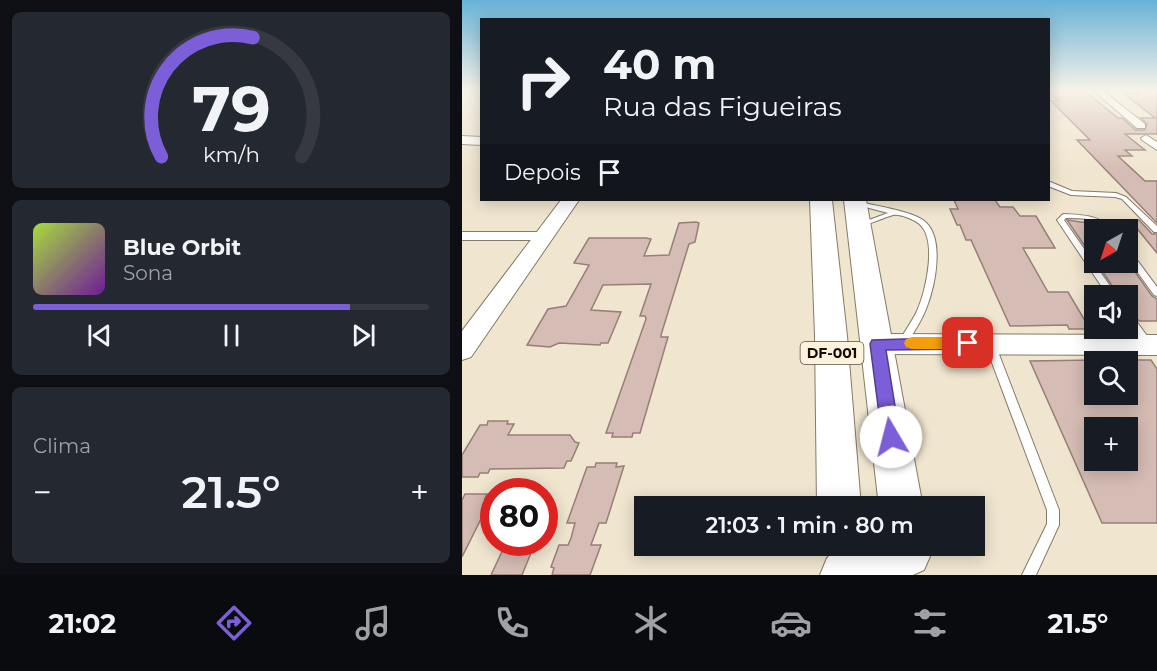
<!DOCTYPE html>
<html lang="pt">
<head>
<meta charset="utf-8">
<style>
  body { margin:0; font-family:Montserrat,sans-serif; background:#242831; color:#f1f3f6; height:100vh; display:flex; flex-direction:column; font-size:22px; white-space:nowrap }
  * { box-sizing:border-box; margin:0 }
  p { font-size:20px; color:#9ea1a6 }
  .icon { flex:none; width:33px; height:33px; fill:none; stroke:currentColor; stroke-width:2; stroke-linecap:round; stroke-linejoin:round }
  .map { position:relative; flex:1; overflow:hidden }
  .sheet { display:flex; flex-direction:column; gap:12px; padding:12px; background:#0d0f14; width:462px }
  .sheet>* { flex:none }
  .guide { position:absolute; left:18px; top:18px; width:570px; height:183px; border-radius:0px; box-shadow:0 3px 15px #0003; background:#171b24; color:#f1f3f6; overflow:hidden }
  .needle { width:39px; rotate:219deg }
  .controls { position:absolute; left:622px; top:219px; display:grid; gap:12px }
  .controls a { display:grid; place-items:center; width:54px; height:54px; border-radius:0px; background:#171b24; box-shadow:0 3px 15px #0003; font-size:30px }
  .speed { position:absolute; left:18px; top:478px; display:flex; gap:12px; font-size:30px; font-weight:700; text-align:center }
  .speed>* { display:grid; place-content:center; width:78px; height:78px; border-radius:50%; background:#171b24; box-shadow:0 3px 15px #0003; line-height:1 }
  .speed .limit { border:9px solid #d22; background:#fff; color:#111 }
  .pin { position:absolute; display:grid; place-items:center; width:51px; height:51px; color:#fff; margin:-26px; border-radius:12px; box-shadow:0 3px 9px #0006 }
  .me { position:absolute; width:66px; margin:-33px; rotate:352deg; stroke-linejoin:round; filter:drop-shadow(0 0 4px #0008) }
  .turn { display:flex; align-items:center; gap:21px; height:126px; padding:0 24px; font-size:27px }
  .turn .icon { width:78px; height:78px; stroke-width:2.5 }
  .turn b { display:block; font-size:42px; line-height:51px }
  .then { display:flex; align-items:center; height:57px; padding:0 24px; background:#0003; gap:12px; font-size:22px }
  .big { font-size:45px; font-weight:600; line-height:1.1 }
  .sheet .card { flex:1; display:flex; flex-direction:column; justify-content:center; gap:9px; min-width:0; padding:0 21px; border-radius:9px; background:#242831 }
  .sheet .dial { align-items:center; gap:0 }
  .dial svg { height:156px; overflow:visible; fill:none; stroke:#363941; stroke-width:7; stroke-linecap:round; text-anchor:middle }
  .dial text { fill:#f1f3f6; stroke:none }
  .song { display:flex; align-items:center; gap:18px }
  .cover { width:72px; height:72px; border-radius:9px; background:linear-gradient(135deg,hsl(80 70% 55%),hsl(280 70% 35%)) }
  .played { height:6px; border-radius:3px; background:linear-gradient(90deg,#7c5ed8 80%,#363941 80%) }
  .keys { display:flex; justify-content:space-around; direction:ltr }
  .heat { display:flex; justify-content:space-between; align-items:center; font-size:33px; direction:ltr }
  .trip { position:absolute; left:172px; top:496px; width:351px; height:60px; border-radius:0px; background:#171b24; box-shadow:0 3px 15px #0003; font-weight:600; line-height:60px; text-align:center }
  .dock { display:flex; height:96px; justify-content:space-around; align-items:center; background:#090b0e; color:#9ea1a6 }
  .dock .icon { width:42px; height:42px }
  .dock .current { color:#7c5ed8 }
  .dock b { font-size:27px; color:#f1f3f6 }
  main { display:flex; flex:1; min-height:0 }
  .map>svg:first-child { display:block }
  .building { fill:#d5bcb4; stroke:#967f77; stroke-width:1.5; fill-rule:evenodd }
  .lines { fill:none; stroke-linecap:round; stroke-linejoin:round }
  .lane-casing { stroke:#847a67; stroke-width:2 }
  .street-casing { stroke:#847a67; stroke-width:2 }
  .secondary-casing { stroke:#847a67; stroke-width:2 }
  .highway-casing { stroke:#847a67; stroke-width:2 }
  .lane { fill:#fff; fill-rule:evenodd }
  .street { fill:#fff; fill-rule:evenodd }
  .secondary { fill:#fff; fill-rule:evenodd }
  .highway { fill:#fff; fill-rule:evenodd }
  .route { fill:#7c5ed8; stroke:#513d8c; stroke-width:1.5 }
  .slow { fill:#f59e0b }
  .labels { text-anchor:middle; dominant-baseline:central; stroke-width:6; stroke-linejoin:round; paint-order:stroke }
  .shield { fill:#fdf2dc; stroke:#585247; stroke-width:1.5 }
  .shield-label { font-size:14px; font-weight:bold; fill:#120e07 }
</style>
</head>
<body>
<main>
<section class="sheet">
<div class="card dial"><svg viewBox="0 0 100 80">
<path d="M14 69A42 42 0 1 1 86 69"/>
<path d="M14 69A42 42 0 0 1 61 8" stroke="#7c5ed8"/>
<text x="50" y="56" font-size="32" font-weight="700">79</text>
<text x="50" y="72" font-size="11">km/h</text>
</svg></div>
<div class="card">
<div class="song"><i class="cover"></i><div><b>Blue Orbit</b><p>Sona</p></div></div>
<div class="played"></div>
<div class="keys"><svg class="icon" aria-label="previous" viewBox="0 0 24 24"><path d="M18 5L8 12l10 7zM5 5v14"/></svg><svg class="icon" aria-label="pause" viewBox="0 0 24 24"><path d="M8 5v14M16 5v14"/></svg><svg class="icon" aria-label="next" viewBox="0 0 24 24"><path d="M6 5l10 7-10 7zM19 5v14"/></svg></div>
</div>
<div class="card"><p>Clima</p>
<div class="heat"><a>−</a><b class="big">21.5°</b><a>+</a></div>
</div>
</section>
<div class="map">
<svg width="695" height="575" viewBox="0 0 695 575">
  <rect width="100%" height="100%" fill="#f0e5cf"/>
  <!-- building -->
  <path class="building" d="M673 91H695V134H663L683 150H663L670 156H656L683 181H695V223L615 140H628L589 101H597L587 92H624L656 118H660L674 130H683L685 124 679 118H693L661 93 677 94Z
    M492 200H533L538 207H551L558 216H574L593 248H561L586 292H606L628 329H607L605 325 548 326 509 240H504L498 225H495L488 209H496Z
    M605 220 633 224V261Z
    M668 220H677L690 234H695V253Z
    M234 222 237 223 233 242 227 244 199 335V337H206L178 433H171L170 437H150L151 433H144L184 319 183 316H178L189 284 141 285 129 310 159 312 146 343H139L138 345 97 343 88 347 65 345 86 309 104 306 127 265 112 263 127 238H184L189 239 182 256 207 255 217 223Z
    M634 262H666L690 296 695 299V321H677L671 313 666 311V296H657Z
    M633 360V394H666V360H689L695 369V523H640L568 361ZM633 428H666V460H633Z
    M26 421H46L45 424H52L46 435H108L113 442 117 443 109 461H105L102 468 28 469 26 473H18L16 477H0V455L18 425H25Z
    M134 463H155L154 467 162 466 144 523H137L129 545H139L131 567 128 575H90L92 568 89 567 97 545H106L109 538 113 523H105L125 467H133Z
    M3 494H25L23 498H32V501L24 515H21L0 557V500Z
    M44 543H73L60 575H29Z"/>
  <g class="lines">
    <defs>
      <path id="lane" d="M586 181 610 191 654 193 664 197 695 226V232H692L660 199 653 197 609 195 586 186Z
        M394 201C412 206 446 210 461 220 484 236 473 287 464 309 459 322 451 333 444 345L441 347 438 345 436 343C442 332 450 322 455 311 464 291 478 233 453 221 447 218 437 214 431 215 421 218 410 223 400 226H396V224L426 213 392 204V202Z
        M602 214C621 215 638 215 651 230 642 230 638 223 629 220 621 218 612 218 604 218L602 220 655 296H646L595 220 600 215Z
        M666 252H669L695 287V296L692 295 666 259Z
        M666 313 669 314 688 340 690 342 688 344H682L666 323Z
        M528 340 531 341 533 344 597 510V525L574 575H560L585 524V510L523 344 525 341Z"/>
      <path id="street" d="M0 91H7L0 96Z
        M632 91H641L683 124V128H675Z
        M684 135 695 142V150L680 140 679 138Z
        M0 232H82L89 236 82 240H0Z"/>
      <path id="secondary" d="M0 136 20 137V145L0 144Z
        M99 200H117L9 357 0 360V331Z
        M415 334 695 335V355L415 354 406 351 402 344 406 337Z"/>
      <path id="highway" d="M348 200H370L385 336 399 507H355L353 336Z
        M382 200H404L461 507H417Z
        M377 546H466L469 554 462 570 451 575H358L365 558Z"/>
    </defs>
    <!-- lane casing -->
    <use href="#lane" class="lane-casing"/>
    <!-- street casing -->
    <use href="#street" class="street-casing"/>
    <!-- secondary casing -->
    <use href="#secondary" class="secondary-casing"/>
    <!-- highway casing -->
    <use href="#highway" class="highway-casing"/>
    <!-- lane -->
    <use href="#lane" class="lane"/>
    <!-- street -->
    <use href="#street" class="street"/>
    <!-- secondary -->
    <use href="#secondary" class="secondary"/>
    <!-- highway -->
    <use href="#highway" class="highway"/>
  </g>
  <!-- sky -->
  <linearGradient id="sky" x2="0" y2="1"><stop stop-color="#67b2d7"/><stop offset="0.53" stop-color="#f8f3e9"/><stop offset="1" stop-color="#f8f3e9" stop-opacity="0"/></linearGradient>
  <rect width="695" height="171" fill="url(#sky)"/>
  <!-- route -->
  <path class="route" d="M506 337 511 339 514 343 511 347 506 349 424 350 438 437 436 443 429 445 422 443 420 437 408 344 410 340Z"/>
  <!-- slow -->
  <path class="slow" d="M450 337H487L492 339 494 343 492 347 487 349H450L444 347 442 343 444 339Z"/>
  <g class="labels">
    <!-- shield labels -->
    <rect class="shield" x="338.5" y="342" width="63" height="22" rx="4.5"/>
    <g class="shield-label">
      <text x="370" y="353">DF-001</text>
    </g>
  </g>
</svg>
<div class="controls">
<a><svg class="needle" viewBox="-14 -14 28 28"><path d="M0-13l5 13h-10z" fill="#e53935"/><path d="M0 13l5-13h-10z" fill="#9ea1a6"/></svg></a>
<a><svg class="icon" aria-label="sound" viewBox="0 0 24 24"><path d="M4 9h4l5-4v14l-5-4H4zM17 9q2 3 0 6"/></svg></a>
<a><svg class="icon" aria-label="search" viewBox="0 0 24 24"><circle cx="10" cy="10" r="6"/><path d="M15 15l6 6"/></svg></a>
<a>+</a>
</div>
<div class="speed"><div class="limit">80</div></div>
<div class="pin" style="left:506px;top:343px;background:#d93025"><svg class="icon" aria-label="arrive" viewBox="0 0 24 24"><path d="M6 21V4h12l-3 4 3 4H6"/></svg></div>
<svg class="me" style="left:429px;top:437px" viewBox="-20 -20 40 40"><circle r="19" fill="#fff"/><path d="M0-13L10 11 0 6-10 11z" fill="#7c5ed8"/></svg>
<div class="trip">21:03 · 1 min · 80 m</div>
<div class="guide">
<div class="turn"><svg class="icon" aria-label="right" viewBox="0 0 24 24"><path d="M7 20v-9h11M14 6l5 5-5 5"/></svg><div><b>40 m</b>Rua das Figueiras</div></div>
<div class="then">Depois<svg class="icon" aria-label="arrive" viewBox="0 0 24 24"><path d="M6 21V4h12l-3 4 3 4H6"/></svg></div>
</div>
</div>
</main>
<nav class="dock">
<b>21:02</b>
<svg class="icon current" aria-label="directions" viewBox="0 0 24 24"><path d="M12 3l9 9-9 9-9-9zM9 14v-3h6M13 9l2 2-2 2"/></svg>
<svg class="icon" aria-label="music" viewBox="0 0 24 24"><path d="M9 18V5l10-2v13"/><circle cx="6" cy="18" r="3"/><circle cx="16" cy="16" r="3"/></svg>
<svg class="icon" aria-label="phone" viewBox="0 0 24 24"><path d="M5 4h4l2 5-3 2q2 4 5 5l2-3 5 2v4C11 20 4 13 5 4z"/></svg>
<svg class="icon" aria-label="climate" viewBox="0 0 24 24"><path d="M12 3v18M4 7l16 10M4 17L20 7"/></svg>
<svg class="icon" aria-label="car" viewBox="0 0 24 24"><path d="M5 17H2v-5l4-1 3-4h7l3 4 3 1v5h-3M9 17h6M6 11h13"/><circle cx="7" cy="17" r="2"/><circle cx="17" cy="17" r="2"/></svg>
<svg class="icon" aria-label="filters" viewBox="0 0 24 24"><path d="M4 7h16M4 17h16"/><circle cx="9" cy="7" r="2"/><circle cx="15" cy="17" r="2"/></svg>
<b>21.5°</b>
</nav>
</body>
</html>
